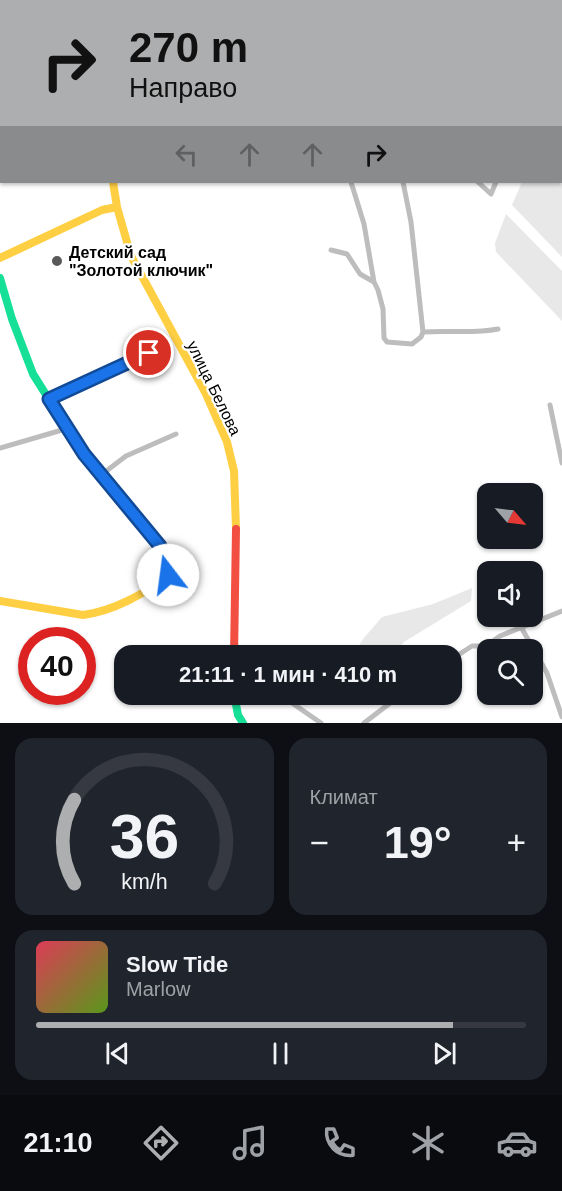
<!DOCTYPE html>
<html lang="ru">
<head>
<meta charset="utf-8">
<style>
  body { margin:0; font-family:Arial,sans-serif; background:#20242c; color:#f1f3f6; height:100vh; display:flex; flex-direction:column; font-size:22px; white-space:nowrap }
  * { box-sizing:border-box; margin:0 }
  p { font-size:20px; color:#9ea1a6 }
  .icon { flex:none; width:33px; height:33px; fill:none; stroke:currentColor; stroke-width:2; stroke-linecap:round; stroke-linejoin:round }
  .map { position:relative; height:723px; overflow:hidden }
  .drawer { display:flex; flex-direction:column; gap:15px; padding:15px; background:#0d0f14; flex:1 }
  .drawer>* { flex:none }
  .top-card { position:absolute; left:0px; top:0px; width:562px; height:183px; box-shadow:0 2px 4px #0004; background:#adaeaf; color:#111; overflow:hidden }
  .needle { width:39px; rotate:118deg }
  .buttons { position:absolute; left:477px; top:483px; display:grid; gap:12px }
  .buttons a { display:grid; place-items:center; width:66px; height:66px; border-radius:12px; background:#171b24; box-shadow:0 2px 4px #0004; font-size:30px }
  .speed { position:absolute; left:18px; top:627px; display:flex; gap:12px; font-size:30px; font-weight:700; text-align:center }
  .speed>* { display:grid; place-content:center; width:78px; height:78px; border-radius:50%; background:#171b24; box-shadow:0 2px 4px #0004; line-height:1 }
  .speed .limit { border:9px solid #d22; background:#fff; color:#111 }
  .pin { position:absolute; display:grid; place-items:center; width:51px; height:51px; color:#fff; margin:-26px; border:3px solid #fff; border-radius:50%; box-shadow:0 2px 6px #0007 }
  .me { position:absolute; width:66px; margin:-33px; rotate:345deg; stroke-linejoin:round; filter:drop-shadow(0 0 4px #0008) }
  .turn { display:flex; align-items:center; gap:21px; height:126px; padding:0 30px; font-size:27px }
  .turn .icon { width:78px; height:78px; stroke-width:2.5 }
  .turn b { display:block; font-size:42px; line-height:51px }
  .lanes { display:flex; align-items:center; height:57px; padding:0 30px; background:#0003; justify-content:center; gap:30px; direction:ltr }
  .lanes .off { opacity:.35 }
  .big { font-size:45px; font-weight:600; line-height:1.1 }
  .drawer .tile { flex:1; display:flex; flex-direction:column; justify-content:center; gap:9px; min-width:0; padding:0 21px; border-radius:18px; background:#20242c }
  .drawer .dial { align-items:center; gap:0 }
  .dial svg { height:156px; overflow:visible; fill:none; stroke:#363941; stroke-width:7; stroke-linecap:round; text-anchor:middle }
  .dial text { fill:#f1f3f6; stroke:none }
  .song { display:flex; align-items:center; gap:18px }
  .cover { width:72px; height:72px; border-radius:9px; background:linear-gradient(135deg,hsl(350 70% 55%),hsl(90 70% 35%)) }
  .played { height:6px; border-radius:3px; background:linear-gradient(90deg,#adaeaf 85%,#363941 85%) }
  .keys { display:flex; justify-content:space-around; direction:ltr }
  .heat { display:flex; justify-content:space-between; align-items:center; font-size:33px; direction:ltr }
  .drawer .tiles { flex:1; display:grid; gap:15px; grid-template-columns:1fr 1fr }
  .tile:last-child { grid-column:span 2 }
  .trip { position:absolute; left:114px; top:645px; width:348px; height:60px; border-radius:18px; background:#171b24; box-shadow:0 2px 4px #0004; font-weight:600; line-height:60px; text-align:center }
  .menu { display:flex; height:96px; justify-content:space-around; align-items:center; background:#090b0e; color:#9ea1a6 }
  .menu .icon { width:42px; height:42px }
  .menu .on { color:#adaeaf }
  .menu b { font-size:27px; color:#f1f3f6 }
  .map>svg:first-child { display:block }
  .green { fill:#e8e8e8 }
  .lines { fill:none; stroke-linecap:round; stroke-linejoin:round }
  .street { stroke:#bdbdbd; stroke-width:5 }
  .fast { stroke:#16e098; stroke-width:8 }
  .slow { stroke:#ffcf43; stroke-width:8 }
  .jam { stroke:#f24e42; stroke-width:8 }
  .route-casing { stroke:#114b97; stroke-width:15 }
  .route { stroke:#1a73e8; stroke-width:10 }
  .poi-dot { fill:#595959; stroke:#fff; stroke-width:2 }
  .labels { text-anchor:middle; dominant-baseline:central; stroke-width:4.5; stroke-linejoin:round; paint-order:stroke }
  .poi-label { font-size:16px; font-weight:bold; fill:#000; stroke:#fff; text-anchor:start }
  .street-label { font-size:16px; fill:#000; stroke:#fff }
</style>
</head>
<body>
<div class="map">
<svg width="562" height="723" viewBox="0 0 562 723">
  <rect width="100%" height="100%" fill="#fff"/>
  <!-- green -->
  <path class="green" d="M561 111 562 112V257L512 205 522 182H561Z
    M506 214 562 271V321L496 252 495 243Z
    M472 588 471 601 404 642 394 655H353L363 639 382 617 433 604Z"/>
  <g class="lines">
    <!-- street -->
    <path class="street" d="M318 0V2
      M412 0V2
      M436 0 439 2
      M543 0 547 2
      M222 2 231 0
      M561 8H562
      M561 18 562 15
      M561 55H562
      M0 58H2
      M561 106H562
      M0 132H2
      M351 182 364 224 374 282
      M403 182 411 222 423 332
      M478 182 491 194 496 182
      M331 250 347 254 360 274 374 282 378 290 383 309 384 338 387 342 412 344 421 337 423 332C448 330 473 334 498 329
      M49 399 149 353
      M550 405 562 463
      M0 448 69 428
      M101 475 126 456 176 434
      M521 627 547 673 562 717
      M234 643 244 656
      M452 659 472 646H486L500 636 562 611
      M279 694 321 723
      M364 723 402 694"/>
    <!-- fast -->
    <path class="fast" d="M91 0V2
      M0 278 12 319 33 374 84 455 106 481
      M234 694 238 715 243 723"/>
    <!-- slow -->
    <path class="slow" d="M113 182 117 207 131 256 205 392 227 442 234 471 236 529
      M0 258 102 210 117 207
      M0 601 83 615C113 611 145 594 168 575 172 550 122 501 106 481"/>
    <!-- jam -->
    <path class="jam" d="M234 656 236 529"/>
  </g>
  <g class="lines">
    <defs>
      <path id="route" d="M149 353 49 399 84 454 160 546 169 564 168 575"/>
    </defs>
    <!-- route casing -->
    <use href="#route" class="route-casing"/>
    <!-- route -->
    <use href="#route" class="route"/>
  </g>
  <!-- markers -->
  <circle class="poi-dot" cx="57" cy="261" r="6"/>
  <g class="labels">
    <!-- poi labels -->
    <g class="poi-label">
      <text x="69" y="252">Детский сад<tspan x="69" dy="18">"Золотой ключик"</tspan></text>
    </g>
    <!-- street labels -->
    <g class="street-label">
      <text transform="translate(214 388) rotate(64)">улица Белова</text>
    </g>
  </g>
</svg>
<div class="buttons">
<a><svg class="needle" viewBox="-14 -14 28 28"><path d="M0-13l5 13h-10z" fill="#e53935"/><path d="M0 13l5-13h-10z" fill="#9ea1a6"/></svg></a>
<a><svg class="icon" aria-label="sound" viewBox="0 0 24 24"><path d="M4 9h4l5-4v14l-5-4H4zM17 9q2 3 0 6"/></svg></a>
<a><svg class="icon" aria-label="search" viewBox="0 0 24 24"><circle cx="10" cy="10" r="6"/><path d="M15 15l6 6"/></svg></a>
</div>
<div class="speed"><div class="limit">40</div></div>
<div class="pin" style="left:149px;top:353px;background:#d93025"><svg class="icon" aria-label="arrive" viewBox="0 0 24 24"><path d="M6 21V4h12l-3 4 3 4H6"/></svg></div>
<svg class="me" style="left:168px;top:575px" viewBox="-20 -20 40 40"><circle r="19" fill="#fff"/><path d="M0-13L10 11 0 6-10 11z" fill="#1a73e8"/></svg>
<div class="trip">21:11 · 1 мин · 410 m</div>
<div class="top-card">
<div class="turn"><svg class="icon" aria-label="right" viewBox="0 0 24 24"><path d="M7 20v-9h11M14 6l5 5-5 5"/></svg><div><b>270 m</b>Направо</div></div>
<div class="lanes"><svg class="icon off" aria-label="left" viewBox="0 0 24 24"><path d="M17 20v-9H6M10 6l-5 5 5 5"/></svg><svg class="icon off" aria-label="ahead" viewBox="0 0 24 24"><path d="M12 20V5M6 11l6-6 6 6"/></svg><svg class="icon off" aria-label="ahead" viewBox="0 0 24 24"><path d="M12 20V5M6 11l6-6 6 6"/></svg><svg class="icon" aria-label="right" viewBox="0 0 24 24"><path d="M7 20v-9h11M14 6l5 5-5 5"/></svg></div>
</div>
</div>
<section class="drawer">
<div class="tiles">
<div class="tile dial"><svg viewBox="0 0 100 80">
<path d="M14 69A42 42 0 1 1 86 69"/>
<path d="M14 69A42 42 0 0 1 14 26" stroke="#adaeaf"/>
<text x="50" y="56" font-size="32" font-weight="700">36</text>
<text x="50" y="72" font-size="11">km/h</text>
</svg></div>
<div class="tile"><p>Климат</p>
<div class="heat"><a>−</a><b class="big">19°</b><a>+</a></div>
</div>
<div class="tile">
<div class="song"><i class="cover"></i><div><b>Slow Tide</b><p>Marlow</p></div></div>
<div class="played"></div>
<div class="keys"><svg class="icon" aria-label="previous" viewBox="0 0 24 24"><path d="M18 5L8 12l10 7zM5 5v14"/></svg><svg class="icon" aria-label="pause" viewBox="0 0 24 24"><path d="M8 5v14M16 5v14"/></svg><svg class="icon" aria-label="next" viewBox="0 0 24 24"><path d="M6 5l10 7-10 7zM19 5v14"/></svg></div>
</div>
</div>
</section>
<nav class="menu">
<b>21:10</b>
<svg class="icon on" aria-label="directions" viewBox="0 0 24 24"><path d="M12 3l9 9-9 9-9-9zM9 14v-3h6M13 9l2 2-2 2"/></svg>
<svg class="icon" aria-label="music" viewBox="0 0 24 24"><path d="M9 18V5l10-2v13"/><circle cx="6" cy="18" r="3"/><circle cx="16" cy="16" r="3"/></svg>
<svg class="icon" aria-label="phone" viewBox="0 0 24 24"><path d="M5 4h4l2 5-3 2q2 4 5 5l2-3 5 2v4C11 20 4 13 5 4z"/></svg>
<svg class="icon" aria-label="climate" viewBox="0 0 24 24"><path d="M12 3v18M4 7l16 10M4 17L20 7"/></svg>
<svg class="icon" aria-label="car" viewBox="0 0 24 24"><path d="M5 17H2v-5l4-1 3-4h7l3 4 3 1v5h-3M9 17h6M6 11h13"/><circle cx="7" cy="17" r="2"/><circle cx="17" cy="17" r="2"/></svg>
</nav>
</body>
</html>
